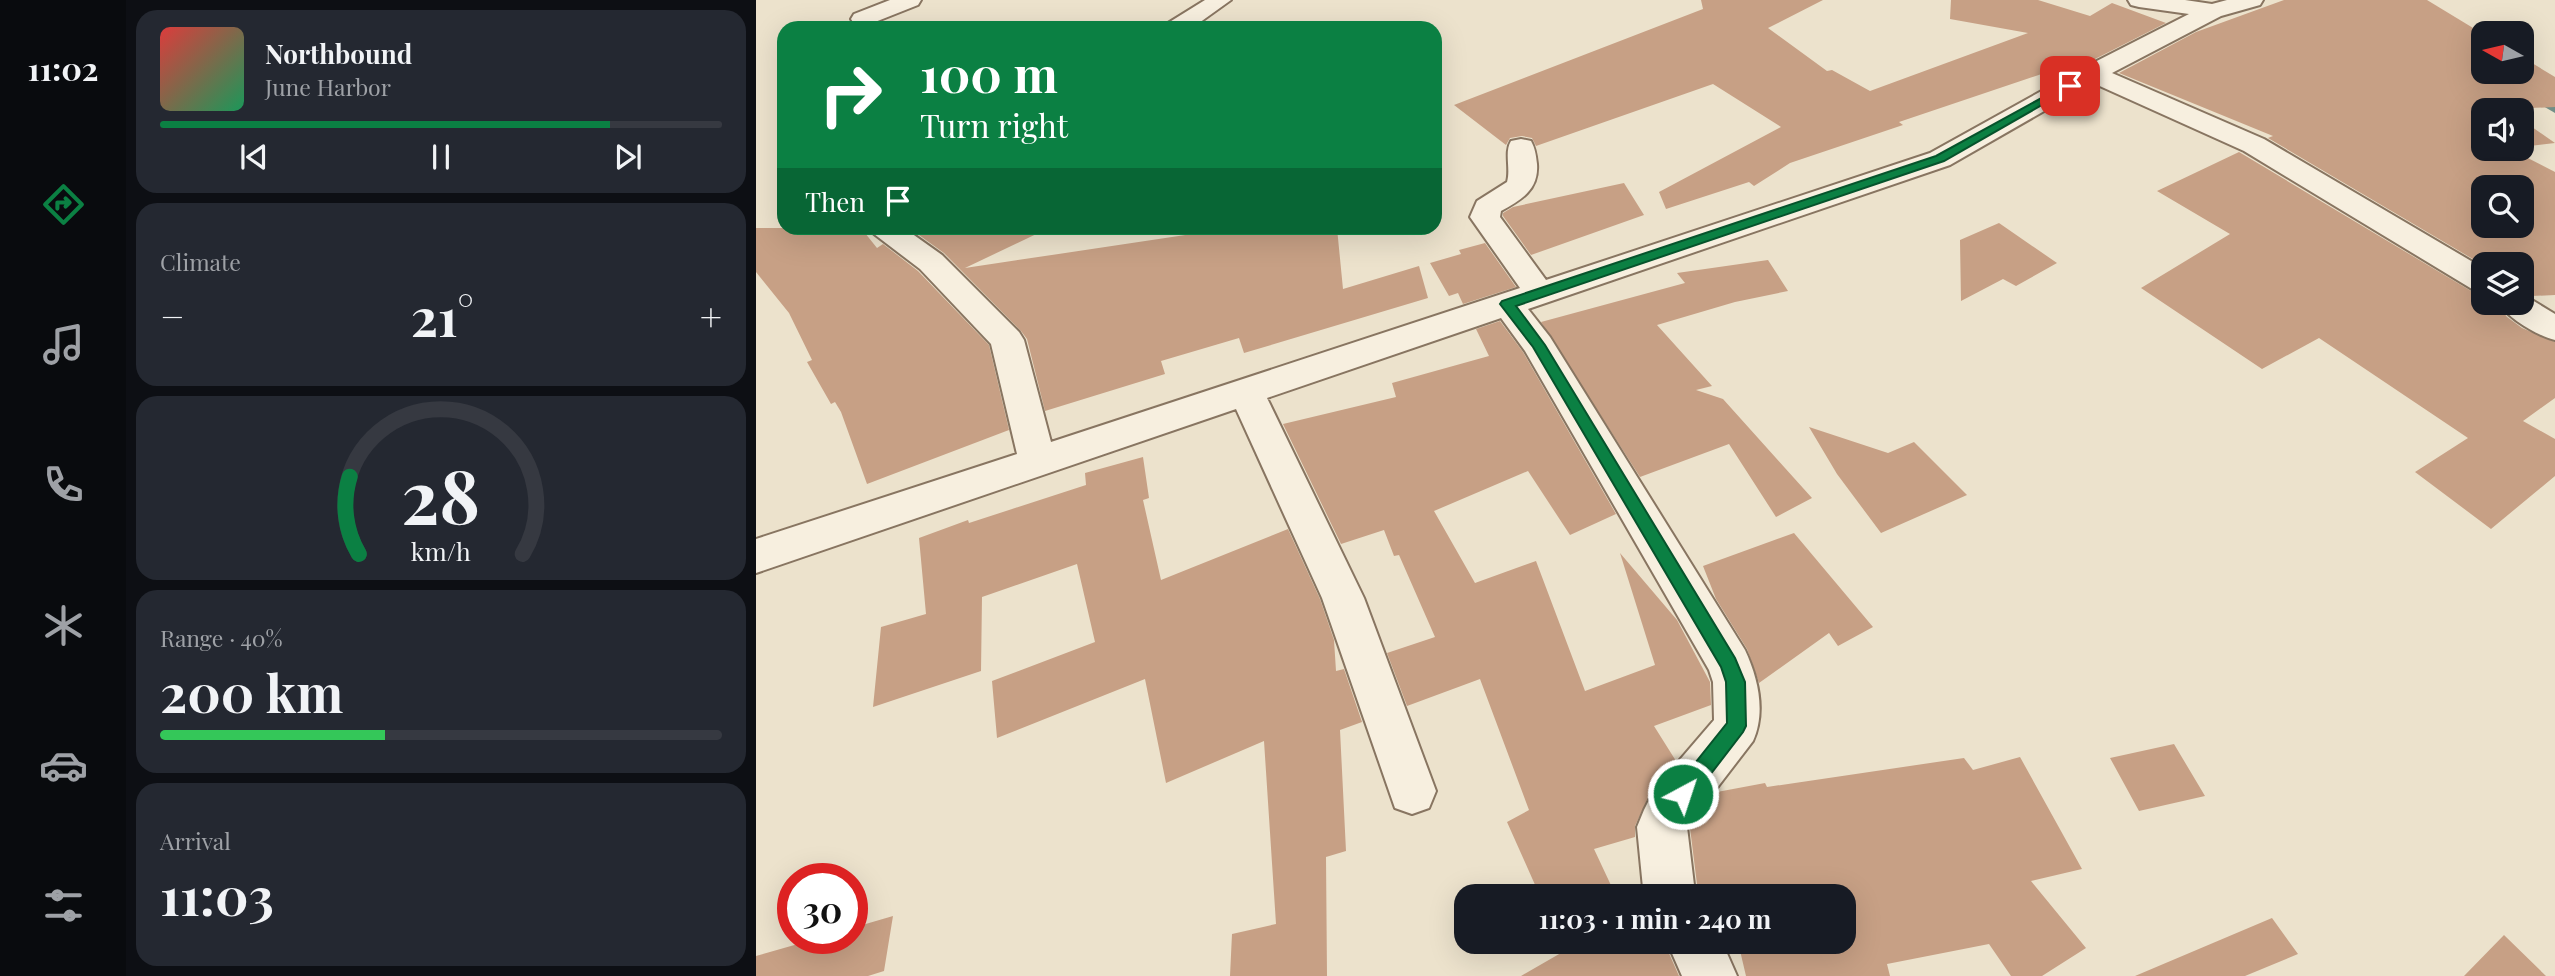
<!DOCTYPE html>
<html lang="en">
<head>
<meta charset="utf-8">
<style>
  body { margin:0; font-family:"Playfair Display",serif; background:#242831; color:#f1f3f6; height:100vh; display:flex; flex-direction:column; font-size:26px; white-space:nowrap }
  * { box-sizing:border-box; margin:0 }
  p { font-size:23px; color:#9ea1a6 }
  .icon { flex:none; width:38px; height:38px; fill:none; stroke:currentColor; stroke-width:2; stroke-linecap:round; stroke-linejoin:round }
  .map { position:relative; flex:1; overflow:hidden }
  .sheet { display:flex; flex-direction:column; gap:10px; padding:10px; background:#0d0f14; width:630px }
  .sheet>* { flex:none }
  .guide { position:absolute; left:21px; top:21px; width:665px; height:214px; border-radius:21px; box-shadow:0 7px 28px #0002; background:#0b8043; color:#fff; overflow:hidden }
  .needle { width:46px; rotate:278deg }
  .buttons { position:absolute; left:1715px; top:21px; display:grid; gap:14px }
  .buttons a { display:grid; place-items:center; width:63px; height:63px; border-radius:14px; background:#171b24; box-shadow:0 7px 28px #0002; font-size:35px }
  .speed { position:absolute; left:21px; top:863px; display:flex; gap:14px; font-size:35px; font-weight:700; text-align:center }
  .speed>* { display:grid; place-content:center; width:91px; height:91px; border-radius:50%; background:#171b24; box-shadow:0 7px 28px #0002; line-height:1 }
  .speed .limit { border:10px solid #d22; background:#fff; color:#111 }
  .pin { position:absolute; display:grid; place-items:center; width:60px; height:60px; color:#fff; margin:-30px; border-radius:14px; box-shadow:0 4px 10px #0006 }
  .me { position:absolute; width:77px; margin:-38px; rotate:40deg; stroke-linejoin:round; filter:drop-shadow(0 0 5px #0008) }
  .turn { display:flex; align-items:center; gap:24px; height:147px; padding:0 28px; font-size:32px }
  .turn .icon { width:91px; height:91px; stroke-width:2.5 }
  .turn b { display:block; font-size:49px; line-height:60px }
  .then { display:flex; align-items:center; height:66px; padding:0 28px; background:#0003; gap:14px; font-size:26px }
  .big { font-size:52px; font-weight:700; line-height:1.1 }
  .sheet .tile { flex:1; display:flex; flex-direction:column; justify-content:center; gap:10px; min-width:0; padding:0 24px; border-radius:21px; background:#242831 }
  .sheet .dial { align-items:center; gap:0 }
  .dial svg { height:182px; overflow:visible; fill:none; stroke:#363941; stroke-width:7; stroke-linecap:round; text-anchor:middle }
  .dial text { fill:#f1f3f6; stroke:none }
  .song { display:flex; align-items:center; gap:21px }
  .cover { width:84px; height:84px; border-radius:10px; background:linear-gradient(135deg,hsl(0 70% 55%),hsl(150 70% 35%)) }
  .played { height:7px; border-radius:4px; background:linear-gradient(90deg,#0b8043 80%,#363941 80%) }
  .keys { display:flex; justify-content:space-around; direction:ltr }
  .heat { display:flex; justify-content:space-between; align-items:center; font-size:38px; direction:ltr }
  .charge { height:10px; border-radius:5px; background:linear-gradient(90deg,#34c759 40%,#363941 0) }
  .trip { position:absolute; left:698px; top:884px; width:402px; height:70px; border-radius:21px; background:#171b24; box-shadow:0 7px 28px #0002; font-weight:700; line-height:70px; text-align:center }
  main { display:flex; flex:1; min-height:0 }
  .menu { display:flex; flex-direction:column; width:126px; justify-content:space-around; align-items:center; background:#090b0e; color:#9ea1a6 }
  .menu .icon { width:49px; height:49px }
  .menu .current { color:#0b8043 }
  .menu b { font-size:32px; color:#f1f3f6 }
  .map>svg:first-child { display:block }
  .lines { fill:none; stroke-linecap:round; stroke-linejoin:round }
  .stream { fill:#728f88; fill-rule:evenodd }
  .building { fill:#c7a085; fill-rule:evenodd }
  .minor-casing { stroke:#887561; stroke-width:4 }
  .minor { fill:#f7efdf; fill-rule:evenodd }
  .route { fill:#0b8043; stroke:#07532c; stroke-width:2 }
</style>
</head>
<body>
<main>
<nav class="menu">
<b>11:02</b>
<svg class="icon current" aria-label="directions" viewBox="0 0 24 24"><path d="M12 3l9 9-9 9-9-9zM9 14v-3h6M13 9l2 2-2 2"/></svg>
<svg class="icon" aria-label="music" viewBox="0 0 24 24"><path d="M9 18V5l10-2v13"/><circle cx="6" cy="18" r="3"/><circle cx="16" cy="16" r="3"/></svg>
<svg class="icon" aria-label="phone" viewBox="0 0 24 24"><path d="M5 4h4l2 5-3 2q2 4 5 5l2-3 5 2v4C11 20 4 13 5 4z"/></svg>
<svg class="icon" aria-label="climate" viewBox="0 0 24 24"><path d="M12 3v18M4 7l16 10M4 17L20 7"/></svg>
<svg class="icon" aria-label="car" viewBox="0 0 24 24"><path d="M5 17H2v-5l4-1 3-4h7l3 4 3 1v5h-3M9 17h6M6 11h13"/><circle cx="7" cy="17" r="2"/><circle cx="17" cy="17" r="2"/></svg>
<svg class="icon" aria-label="filters" viewBox="0 0 24 24"><path d="M4 7h16M4 17h16"/><circle cx="9" cy="7" r="2"/><circle cx="15" cy="17" r="2"/></svg>
</nav>
<section class="sheet">
<div class="tile">
<div class="song"><i class="cover"></i><div><b>Northbound</b><p>June Harbor</p></div></div>
<div class="played"></div>
<div class="keys"><svg class="icon" aria-label="previous" viewBox="0 0 24 24"><path d="M18 5L8 12l10 7zM5 5v14"/></svg><svg class="icon" aria-label="pause" viewBox="0 0 24 24"><path d="M8 5v14M16 5v14"/></svg><svg class="icon" aria-label="next" viewBox="0 0 24 24"><path d="M6 5l10 7-10 7zM19 5v14"/></svg></div>
</div>
<div class="tile"><p>Climate</p>
<div class="heat"><a>−</a><b class="big">21°</b><a>+</a></div>
</div>
<div class="tile dial"><svg viewBox="0 0 100 80">
<path d="M14 69A42 42 0 1 1 86 69"/>
<path d="M14 69A42 42 0 0 1 10 35" stroke="#0b8043"/>
<text x="50" y="56" font-size="32" font-weight="700">28</text>
<text x="50" y="72" font-size="11">km/h</text>
</svg></div>
<div class="tile"><p>Range · 40%</p><b class="big">200 km</b><div class="charge"></div></div>
<div class="tile"><p>Arrival</p><b class="big">11:03</b></div>
</section>
<div class="map">
<svg width="1799" height="976" viewBox="0 0 1799 976">
  <rect width="100%" height="100%" fill="#ece2cc"/>
  <g class="lines">
    <!-- stream -->
    <path class="stream" d="M1775 95H1781L1799 106V113L1775 99Z"/>
  </g>
  <!-- building -->
  <path class="building" d="M945 0H1067L1012 28 1071 71 1076 70 1114 91 1272 33 1194 19 1195 0H1282L1334 16 1356 3 1410 23 1335 61 1330 59 1143 122 1147 125 1034 163 998 186 993 182 910 209 903 192 1025 127 957 84 780 146 776 138 766 136 754 138 750 145 698 105 947 9Z
    M1528 0H1671L1727 34V72H1766V57L1799 77V107L1727 110V149H1754L1799 172V295L1775 296 1766 291V264L1727 265 1512 138 1517 136 1363 73 1440 32ZM1727 187H1766V226H1727Z
    M1766 120 1799 143 1766 147Z
    M1483 152 1715 291 1727 294V303H1740L1751 317 1766 328 1799 342V398L1767 421 1799 439V476L1735 529 1659 472 1712 438 1563 338 1506 369 1385 288 1474 234 1401 191Z
    M868 183 888 215 775 255 747 216V213L757 207Z
    M1243 223 1301 263 1260 286 1247 279 1205 301 1204 240Z
    M0 228H105L121 248 127 244 162 271 233 345 253 430 111 484 85 412 79 402 75 404 51 362 56 360 33 313 0 272Z
    M162 228H293L209 268 476 228H581L587 289 663 266 672 298 488 353 483 338 405 361 409 374 289 411 271 339 265 331 188 253 156 230Z
    M729 243 760 287 707 304 702 293 693 296 674 263 705 254 703 250Z
    M1012 260 1032 291 979 302 901 325 956 386 940 390 967 399 1056 498 1020 517 973 444 884 477 785 322 929 283 921 273Z
    M744 321 767 352 860 514 814 535 772 471 678 511 719 583 780 561 829 691 899 665 864 553 921 620 954 682 955 705 898 726 920 761 896 789 879 826V837L838 849 860 896H784L751 822 773 810 724 679 651 706 631 653 679 637 643 555 638 556 628 530 585 544 527 424 640 397 636 383 733 356 720 329Z
    M1053 427 1132 453 1158 442 1211 495 1125 533 1081 474Z
    M387 457 393 498 387 500 405 580 532 529 564 599 578 640 580 671 588 669 606 722 584 730 590 851 570 857 571 976H474L476 934 520 924 508 741 410 783 389 679 241 738 236 681 339 642 321 564 226 597 225 671 117 707 125 627 170 614 163 538 212 520 213 523 330 485 329 473Z
    M1038 533 1117 627 1082 646 1073 633 1003 683 991 649 960 599 947 566Z
    M1418 744 1449 796 1383 811 1354 758Z
    M1264 757 1326 869 1275 881 1330 948 1286 976H1255L1233 944 1131 964 1134 976H990L982 942H1088V896H945L941 884 934 828 961 792 1009 783 1011 787 1208 758 1217 770Z
    M137 916 128 971 112 976H0V956L63 938H96V928Z
    M1516 918 1542 954 1489 976H1379Z
    M1748 935 1790 976H1708Z
    M824 942H908L923 976H765Z"/>
  <g class="lines">
    <defs>
      <path id="minor" d="M134 0H165L162 5 114 24H98L95 19 98 14Z
        M449 0H475L436 28H408L412 23Z
        M1372 0H1429L1456 4 1471 0H1507L1504 5 1465 16 1356 73 1508 139 1727 268V292L1716 289 1488 151 1337 83 1194 165 772 309 794 337 989 650C1002 678 1010 712 997 741L931 827 938 885 943 896H890L887 888 881 827 888 810 898 790 958 720 957 682 953 670 769 351 745 318 511 398 608 598 680 791 673 808 656 814 639 808 566 598 480 409 0 573V539L261 454 235 344 164 269 118 234 114 228H148L186 255 263 332 268 340 295 442 764 288 714 217 721 201 751 182C755 169 748 152 755 141L765 139 775 141C779 148 780 155 781 164 783 190 765 200 745 211L744 217 790 280 1174 153 1327 68 1433 14 1383 7 1375 5Z
        M1766 294 1799 314V340C1780 335 1753 319 1743 303H1766Z
        M911 942H966L981 976H926Z"/>
    </defs>
    <!-- minor casing -->
    <use href="#minor" class="minor-casing"/>
    <!-- minor -->
    <use href="#minor" class="minor"/>
  </g>
  <!-- route -->
  <path class="route" d="M1311 84 1319 86 1188 161 760 306 789 345 979 658 989 682 990 726 987 732 934 801 927 804 920 801 917 794 920 787 971 723 970 682 965 667 777 347 744 304 746 301 1180 156Z"/>
</svg>
<div class="buttons">
<a><svg class="needle" viewBox="-14 -14 28 28"><path d="M0-13l5 13h-10z" fill="#e53935"/><path d="M0 13l5-13h-10z" fill="#9ea1a6"/></svg></a>
<a><svg class="icon" aria-label="sound" viewBox="0 0 24 24"><path d="M4 9h4l5-4v14l-5-4H4zM17 9q2 3 0 6"/></svg></a>
<a><svg class="icon" aria-label="search" viewBox="0 0 24 24"><circle cx="10" cy="10" r="6"/><path d="M15 15l6 6"/></svg></a>
<a><svg class="icon" aria-label="layers" viewBox="0 0 24 24"><path d="M12 4l9 5-9 5-9-5zM3 14l9 5 9-5"/></svg></a>
</div>
<div class="speed"><div class="limit">30</div></div>
<div class="pin" style="left:1314px;top:86px;background:#d93025"><svg class="icon" aria-label="arrive" viewBox="0 0 24 24"><path d="M6 21V4h12l-3 4 3 4H6"/></svg></div>
<svg class="me" style="left:927px;top:794px" viewBox="-20 -20 40 40"><circle r="17" fill="#0b8043" stroke="#fff" stroke-width="3"/><path d="M0-11L8 9 0 5-8 9z" fill="#fff"/></svg>
<div class="trip">11:03 · 1 min · 240 m</div>
<div class="guide">
<div class="turn"><svg class="icon" aria-label="right" viewBox="0 0 24 24"><path d="M7 20v-9h11M14 6l5 5-5 5"/></svg><div><b>100 m</b>Turn right</div></div>
<div class="then">Then<svg class="icon" aria-label="arrive" viewBox="0 0 24 24"><path d="M6 21V4h12l-3 4 3 4H6"/></svg></div>
</div>
</div>
</main>
</body>
</html>
